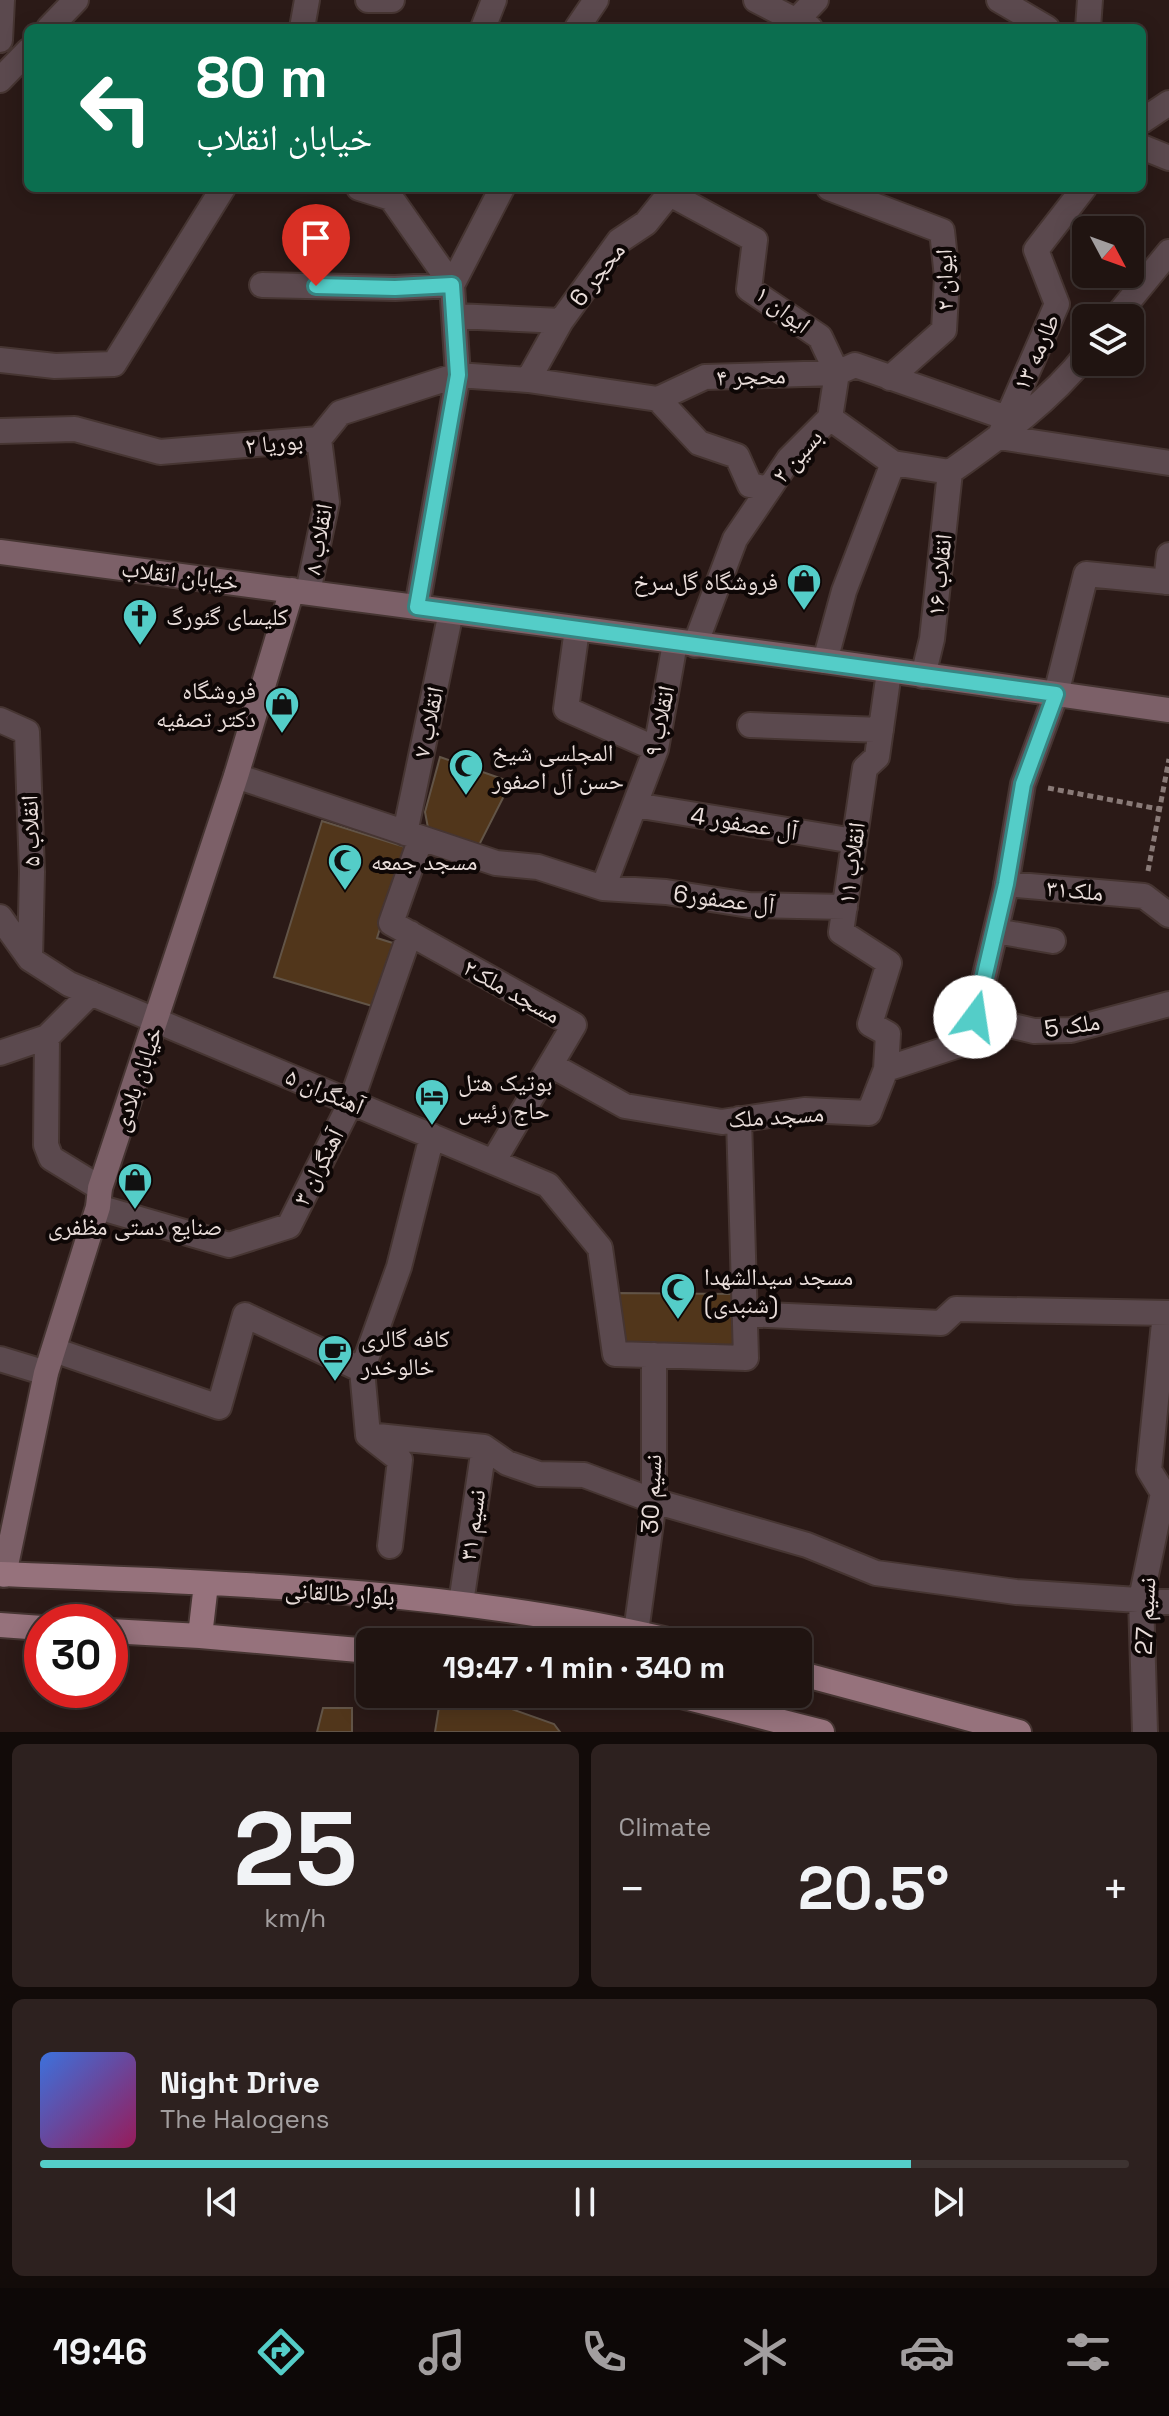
<!DOCTYPE html>
<html lang="en">
<head>
<meta charset="utf-8">
<style>
  body { margin:0; font-family:"Space Grotesk","Noto Naskh Arabic",sans-serif; background:#2d211f; color:#f1f3f6; height:100vh; display:flex; flex-direction:column; font-size:30px; white-space:nowrap }
  * { box-sizing:border-box; margin:0 }
  p { font-size:26px; color:#a29e9f }
  .icon { flex:none; width:44px; height:44px; fill:none; stroke:currentColor; stroke-width:2; stroke-linecap:round; stroke-linejoin:round }
  .map { position:relative; height:1732px; overflow:hidden }
  .side { display:flex; flex-direction:column; gap:12px; padding:12px; background:#120b09; flex:1 }
  .side>* { flex:none }
  .banner { position:absolute; left:24px; top:24px; width:1122px; height:168px; border-radius:12px; box-shadow:0 4px 20px #0003,0 0 0 2px #3d3331; background:#0b6e4f; color:#fff; overflow:hidden }
  .needle { width:52px; rotate:131deg }
  .controls { position:absolute; left:1072px; top:216px; display:grid; gap:16px }
  .controls a { display:grid; place-items:center; width:72px; height:72px; border-radius:12px; background:#201411; box-shadow:0 4px 20px #0003,0 0 0 2px #3d3331; font-size:40px }
  .speed { position:absolute; left:24px; top:1604px; display:flex; gap:16px; font-size:40px; font-weight:700; text-align:center }
  .speed>* { display:grid; place-content:center; width:104px; height:104px; border-radius:50%; background:#201411; box-shadow:0 4px 20px #0003,0 0 0 2px #3d3331; line-height:1 }
  .speed .limit { border:12px solid #d22; background:#fff; color:#111 }
  .pin { position:absolute; display:grid; place-items:center; width:68px; height:68px; color:#fff; margin:-82px -34px; border-radius:50% 50% 50% 0; rotate:-45deg; box-shadow:0 0 8px #0007 }
  .pin .icon { rotate:45deg }
  .me { position:absolute; width:88px; margin:-44px; rotate:14deg; stroke-linejoin:round; filter:drop-shadow(0 0 6px #0008) }
  .turn { display:flex; align-items:center; gap:28px; height:168px; padding:0 40px; font-size:36px }
  .turn .icon { width:104px; height:104px; stroke-width:2.5 }
  .turn b { display:block; font-size:56px; line-height:68px }
  .big { font-size:60px; font-weight:700; line-height:1.1 }
  .side .card { flex:1; display:flex; flex-direction:column; justify-content:center; gap:12px; min-width:0; padding:0 28px; border-radius:12px; background:#2d211f }
  .side .dial { align-items:center; gap:0 }
  .dial b { font-size:104px; line-height:1 }
  .song { display:flex; align-items:center; gap:24px }
  .cover { width:96px; height:96px; border-radius:12px; background:linear-gradient(135deg,hsl(220 70% 55%),hsl(330 70% 35%)) }
  .played { height:8px; border-radius:4px; background:linear-gradient(90deg,#54cdc8 80%,#3d3331 80%) }
  .keys { display:flex; justify-content:space-around; direction:ltr }
  .heat { display:flex; justify-content:space-between; align-items:center; font-size:44px; direction:ltr }
  .side .tiles { flex:1; display:grid; gap:12px; grid-template-columns:1fr 1fr }
  .card:last-child { grid-column:span 2 }
  .trip { position:absolute; left:356px; top:1628px; width:456px; height:80px; border-radius:12px; background:#201411; box-shadow:0 4px 20px #0003,0 0 0 2px #3d3331; font-weight:700; line-height:80px; text-align:center }
  .tabs { display:flex; height:128px; justify-content:space-around; align-items:center; background:#0d0807; color:#a29e9f }
  .tabs .icon { width:56px; height:56px }
  .tabs .on { color:#54cdc8 }
  .tabs b { font-size:36px; color:#f1f3f6 }
  .map>svg:first-child { display:block }
  .building { fill:#51361b; stroke:#625447; stroke-width:2 }
  .lines { fill:none; stroke-linecap:round; stroke-linejoin:round }
  .street-casing { stroke:#463532; stroke-width:28 }
  .secondary-casing { stroke:#463532; stroke-width:28 }
  .primary-casing { stroke:#463532; stroke-width:28 }
  .path { stroke:#897a77; stroke-width:5; stroke-dasharray:6 4; stroke-linecap:butt }
  .street { stroke:#5b494e; stroke-width:24 }
  .secondary { stroke:#7c6068; stroke-width:24 }
  .primary { stroke:#96727c; stroke-width:24 }
  .route-casing { stroke:#378582; stroke-width:20 }
  .route { stroke:#54cdc8; stroke-width:14 }
  .labels { text-anchor:middle; dominant-baseline:central; stroke-width:8; stroke-linejoin:round; paint-order:stroke }
  .street-label { font-size:24px; fill:#e9ddda; stroke:#0e0706 }
  .poi-label { font-size:24px; fill:#e9ddda; stroke:#0e0706; text-anchor:start }
</style>
</head>
<body>
<div class="map">
<svg width="1169" height="1732" viewBox="0 0 1169 1732">
  <rect width="100%" height="100%" fill="#2b1a17"/>
  <!-- building -->
  <path class="building" d="M440 757 511 782 474 855 429 833 425 812Z
    M322 821 405 847 377 938 399 945 379 1008 274 977Z
    M615 1293 736 1294V1351L627 1349Z
    M441 1694 475 1696 554 1724 560 1732H435Z
    M323 1708H352V1732H317Z"/>
  <g class="lines">
    <defs>
      <path id="street" d="M368 0H392
        M756 0 810 28
        M999 0 1047 28
        M49 28 76 0
        M302 28 307 0
        M483 28 494 0
        M577 28 596 0
        M789 28 816 0
        M1088 28 1090 0
        M0 40 2 0
        M0 80 28 51
        M1142 121 1169 103
        M1142 147 1169 158
        M359 188 391 198 452 285 458 375 417 607
        M829 188 942 231 947 277 944 330 890 378
        M262 285 395 288 452 285 502 188
        M456 316 561 321 619 241 646 223 674 188
        M1115 318 1169 252
        M0 360 55 366 114 364 223 188
        M528 380 658 399 705 377 837 373 820 337 749 289 755 240 670 194
        M658 399 699 443 737 456 750 485 769 489 789 459 830 418
        M830 418 893 463 950 472C999 437 1049 402 1086 355
        M830 418 837 373 855 365 1007 418
        M1002 430 1057 304 1036 250 1084 188
        M0 431 75 429 160 452 319 439 340 413 458 375 528 380 561 321
        M999 437 1169 463
        M1166 582 1169 555
        M308 592 327 502 319 439
        M577 629 566 709 656 749
        M695 645 735 539 769 489
        M825 661 844 591 893 463
        M923 676 932 639 950 472
        M0 720 27 732 32 872 30 959
        M750 725 881 730
        M236 776 496 863 538 867 603 888 666 892 749 905 845 907
        M635 805 854 841
        M405 833 451 612
        M421 838 391 923 574 1025 493 1162
        M1006 884 1144 896 1169 915
        M603 888 656 749 675 643
        M0 917 30 959 69 984 548 1185 600 1248 615 1354 746 1358 739 1119
        M996 931 1053 941
        M975 1017 1034 1031 1071 1030 1169 1004
        M47 1037 91 993
        M0 1053 47 1037 46 1145 51 1158 100 1188
        M551 1065 625 1106 722 1122 805 1110 869 1113 886 1069 888 1034 870 1024 889 963 841 932 865 768 877 757 889 672
        M886 1069 959 1045 975 1017 1005 891 1023 784 1056 694 1086 574 1169 582
        M98 1207 229 1245 289 1226 351 1102 410 933
        M744 1314 941 1323 956 1309 1169 1313
        M54 1350 219 1407 245 1315 362 1370
        M0 1359 46 1373
        M368 1435 484 1447 507 1463 539 1474 584 1475 654 1501 807 1545 876 1573 1016 1592 1169 1602
        M368 1435 362 1370 399 1267 432 1136
        M368 1435 400 1460 390 1546
        M461 1603 484 1447
        M636 1632 654 1501V1355
        M1145 1732 1141 1599 1163 1493 1149 1470 1165 1313"/>
      <path id="secondary" d="M0 552 825 661 1169 710
        M4 1575 46 1373 98 1207 100 1188 236 776 292 590"/>
      <path id="primary" d="M0 1574C224 1583 458 1589 677 1642
        M0 1625 42 1628
        M110 1631 200 1636 370 1651
        M200 1636 206 1584
        M798 1673 1019 1732
        M673 1694 822 1732"/>
    </defs>
    <!-- street casing -->
    <use href="#street" class="street-casing"/>
    <!-- secondary casing -->
    <use href="#secondary" class="secondary-casing"/>
    <!-- primary casing -->
    <use href="#primary" class="primary-casing"/>
    <!-- path -->
    <path class="path" d="M1048 788 1159 809
      M1148 871 1169 759"/>
    <!-- street -->
    <use href="#street" class="street"/>
    <!-- secondary -->
    <use href="#secondary" class="secondary"/>
    <!-- primary -->
    <use href="#primary" class="primary"/>
  </g>
  <g class="lines">
    <defs>
      <path id="route" d="M316 286 395 288 452 285 458 375 417 607 1056 694 1023 784 1006 884 975 1017"/>
    </defs>
    <!-- route casing -->
    <use href="#route" class="route-casing"/>
    <!-- route -->
    <use href="#route" class="route"/>
  </g>
  <!-- icons -->
  <defs>
    <symbol id="shop-pin" viewBox="-11 -11 22 30"><path d="M0 17L-7.5 6A9.5 9.5 0 1 1 7.5 6Z" fill="#54cdc8" stroke="#0e0706"/><path d="M-5-2.5h2.3a2.7 3.5 0 0 1 5.4 0H5L5.5 6h-11ZM-1.5-2.5h3a1.5 2.3 0 0 0-3 0Z" fill="#111"/></symbol>
    <symbol id="church-pin" viewBox="-11 -11 22 30"><path d="M0 17L-7.5 6A9.5 9.5 0 1 1 7.5 6Z" fill="#54cdc8" stroke="#0e0706"/><path d="M-1.2-6h2.4v3.5h3.3v2.4h-3.3V6h-2.4V-.1h-3.3v-2.4h3.3Z" fill="#111"/></symbol>
    <symbol id="mosque-pin" viewBox="-11 -11 22 30"><path d="M0 17L-7.5 6A9.5 9.5 0 1 1 7.5 6Z" fill="#54cdc8" stroke="#0e0706"/><path d="M3.5-4.9A6 6 0 1 0 3.5 4.9A5 5 0 1 1 3.5-4.9Z" fill="#111"/></symbol>
    <symbol id="hotel-pin" viewBox="-11 -11 22 30"><path d="M0 17L-7.5 6A9.5 9.5 0 1 1 7.5 6Z" fill="#54cdc8" stroke="#0e0706"/><path d="M-6-4.5h1.5V1H6V5H4.5V3h-9V5H-6ZM-4 0a1.8 1.8 0 1 1 3.6 0ZM.5 0V-2.5h3Q6-2.5 6 0Z" fill="#111"/></symbol>
    <symbol id="cafe-pin" viewBox="-11 -11 22 30"><path d="M0 17L-7.5 6A9.5 9.5 0 1 1 7.5 6Z" fill="#54cdc8" stroke="#0e0706"/><path d="M-5.5-4.5H6V0H3Q3 3.5 0 3.5H-2.5Q-5.5 3.5-5.5 0ZM3-3.2v2h1.7v-2ZM-6 4.5H4V6H-6Z" fill="#111"/></symbol>
  </defs>
  <g fill-rule="evenodd">
    <use href="#shop-pin" x="784" y="561" width="40" height="54"/>
    <use href="#church-pin" x="120" y="596" width="40" height="54"/>
    <use href="#shop-pin" x="262" y="684" width="40" height="54"/>
    <use href="#mosque-pin" x="446" y="746" width="40" height="54"/>
    <use href="#mosque-pin" x="325" y="841" width="40" height="54"/>
    <use href="#hotel-pin" x="412" y="1076" width="40" height="54"/>
    <use href="#shop-pin" x="115" y="1160" width="40" height="54"/>
    <use href="#mosque-pin" x="658" y="1270" width="40" height="54"/>
    <use href="#cafe-pin" x="315" y="1332" width="40" height="54"/>
  </g>
  <g class="labels">
    <!-- street labels -->
    <g class="street-label">
      <text transform="translate(597 274) rotate(-52)">محجر 6</text>
      <text transform="translate(944 280) rotate(-91)">ایوان ۲</text>
      <text transform="translate(783 309) rotate(37)">ایوان ۱</text>
      <text transform="translate(1036 352) rotate(-66)">طارمه ۱۳</text>
      <text transform="translate(751 376) rotate(-2)">محجر ۴</text>
      <text transform="translate(274 443) rotate(-5)">بوریا ۲</text>
      <text transform="translate(797 456) rotate(-49)">بسین ۲</text>
      <text transform="translate(318 539) rotate(-80)">انقلاب ۸</text>
      <text transform="translate(180 575) rotate(7)">خیابان انقلاب</text>
      <text transform="translate(939 575) rotate(-84)">انقلاب ۱۶</text>
      <text transform="translate(659 721) rotate(-78)">انقلاب ۹</text>
      <text transform="translate(428 722) rotate(-78)">انقلاب ۷</text>
      <text transform="translate(744 823) rotate(9)">آل عصفور 4</text>
      <text transform="translate(30 831) rotate(-92)">انقلاب ۵</text>
      <text transform="translate(851 863) rotate(-82)">انقلاب ۱۱</text>
      <text transform="translate(1075 890) rotate(5)">ملک۳۱</text>
      <text transform="translate(724 899) rotate(7)">آل عصفور6</text>
      <text transform="translate(512 991) rotate(29)">مسجد ملک۲</text>
      <text transform="translate(1072 1025) rotate(-8)">ملک 5</text>
      <text transform="translate(137 1079) rotate(-71)">خیابان بلادی</text>
      <text transform="translate(325 1091) rotate(23)">آهنگران ۵</text>
      <text transform="translate(776 1116) rotate(-4)">مسجد ملک</text>
      <text transform="translate(318 1167) rotate(-63)">آهنگران ۳</text>
      <text transform="translate(651 1494) rotate(-87)">نسیم 30</text>
      <text transform="translate(472 1525) rotate(-82)">نسیم ۳۱</text>
      <text transform="translate(340 1593) rotate(4)">بلوار طالقانی</text>
      <text transform="translate(1145 1616) rotate(-87)">نسیم 27</text>
    </g>
    <!-- poi labels -->
    <g class="poi-label">
      <text x="778" y="581" text-anchor="end">فروشگاه گل‌سرخ</text>
      <text x="166" y="616">کلیسای گئورگ</text>
      <text x="256" y="690" text-anchor="end">فروشگاه<tspan x="256" dy="28">دکتر تصفیه</tspan></text>
      <text x="492" y="752">المجلسی شیخ<tspan x="492" dy="28">حسن آل اصفور</tspan></text>
      <text x="371" y="861">مسجد جمعه</text>
      <text x="458" y="1082">بوتیک هتل<tspan x="458" dy="28">حاج رئیس</tspan></text>
      <text x="135" y="1226" text-anchor="middle">صنایع دستی مظفری</text>
      <text x="704" y="1276">مسجد سیدالشهدا<tspan x="704" dy="28">(شنبدی)</tspan></text>
      <text x="361" y="1338">کافه گالری<tspan x="361" dy="28">خالوخدر</tspan></text>
    </g>
  </g>
</svg>
<div class="controls">
<a><svg class="needle" viewBox="-14 -14 28 28"><path d="M0-13l5 13h-10z" fill="#e53935"/><path d="M0 13l5-13h-10z" fill="#a29e9f"/></svg></a>
<a><svg class="icon" aria-label="layers" viewBox="0 0 24 24"><path d="M12 4l9 5-9 5-9-5zM3 14l9 5 9-5"/></svg></a>
</div>
<div class="speed"><div class="limit">30</div></div>
<div class="pin" style="left:316px;top:286px;background:#d93025"><svg class="icon" aria-label="arrive" viewBox="0 0 24 24"><path d="M6 21V4h12l-3 4 3 4H6"/></svg></div>
<svg class="me" style="left:975px;top:1017px" viewBox="-20 -20 40 40"><circle r="19" fill="#fff"/><path d="M0-13L10 11 0 6-10 11z" fill="#54cdc8"/></svg>
<div class="trip">19:47 · 1 min · 340 m</div>
<div class="banner">
<div class="turn"><svg class="icon" aria-label="left" viewBox="0 0 24 24"><path d="M17 20v-9H6M10 6l-5 5 5 5"/></svg><div><b>80 m</b>خیابان انقلاب</div></div>
</div>
</div>
<section class="side">
<div class="tiles">
<div class="card dial"><b>25</b><p>km/h</p></div>
<div class="card"><p>Climate</p>
<div class="heat"><a>−</a><b class="big">20.5°</b><a>+</a></div>
</div>
<div class="card">
<div class="song"><i class="cover"></i><div><b>Night Drive</b><p>The Halogens</p></div></div>
<div class="played"></div>
<div class="keys"><svg class="icon" aria-label="previous" viewBox="0 0 24 24"><path d="M18 5L8 12l10 7zM5 5v14"/></svg><svg class="icon" aria-label="pause" viewBox="0 0 24 24"><path d="M8 5v14M16 5v14"/></svg><svg class="icon" aria-label="next" viewBox="0 0 24 24"><path d="M6 5l10 7-10 7zM19 5v14"/></svg></div>
</div>
</div>
</section>
<nav class="tabs">
<b>19:46</b>
<svg class="icon on" aria-label="directions" viewBox="0 0 24 24"><path d="M12 3l9 9-9 9-9-9zM9 14v-3h6M13 9l2 2-2 2"/></svg>
<svg class="icon" aria-label="music" viewBox="0 0 24 24"><path d="M9 18V5l10-2v13"/><circle cx="6" cy="18" r="3"/><circle cx="16" cy="16" r="3"/></svg>
<svg class="icon" aria-label="phone" viewBox="0 0 24 24"><path d="M5 4h4l2 5-3 2q2 4 5 5l2-3 5 2v4C11 20 4 13 5 4z"/></svg>
<svg class="icon" aria-label="climate" viewBox="0 0 24 24"><path d="M12 3v18M4 7l16 10M4 17L20 7"/></svg>
<svg class="icon" aria-label="car" viewBox="0 0 24 24"><path d="M5 17H2v-5l4-1 3-4h7l3 4 3 1v5h-3M9 17h6M6 11h13"/><circle cx="7" cy="17" r="2"/><circle cx="17" cy="17" r="2"/></svg>
<svg class="icon" aria-label="filters" viewBox="0 0 24 24"><path d="M4 7h16M4 17h16"/><circle cx="9" cy="7" r="2"/><circle cx="15" cy="17" r="2"/></svg>
</nav>
</body>
</html>
